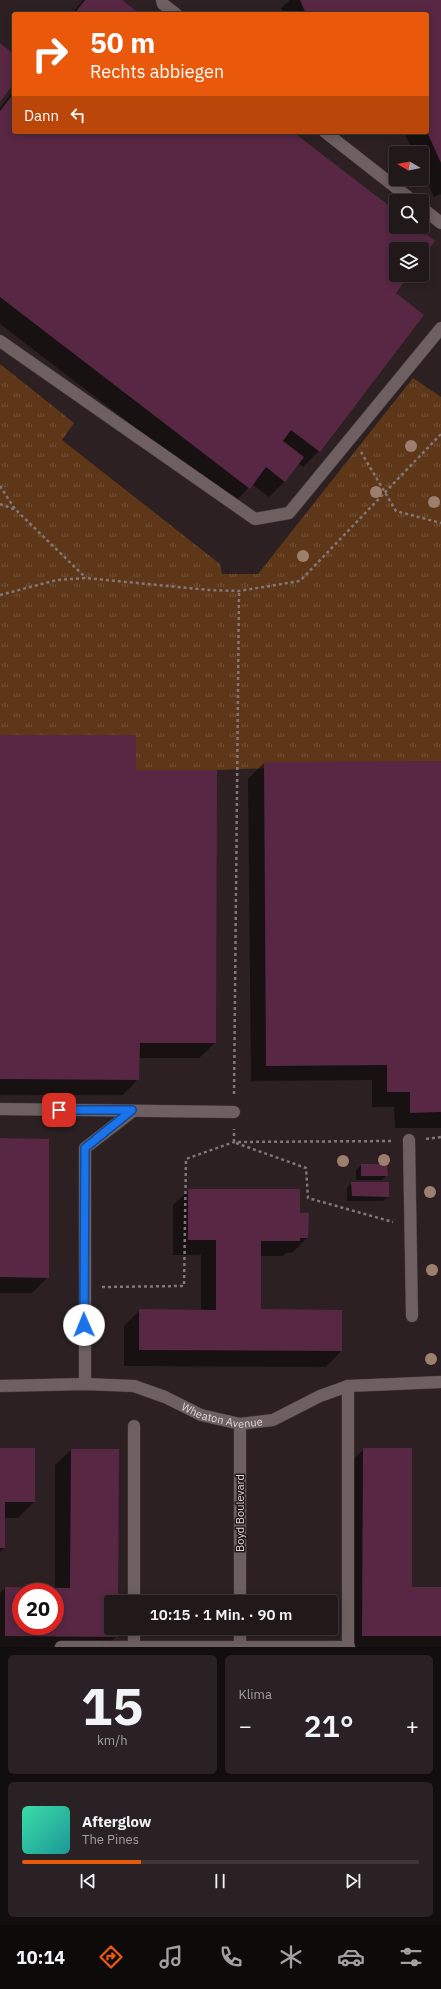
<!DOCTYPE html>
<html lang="de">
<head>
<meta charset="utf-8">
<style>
  body { margin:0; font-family:"IBM Plex Sans",sans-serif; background:#292123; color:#f1f3f6; height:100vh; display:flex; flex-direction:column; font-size:15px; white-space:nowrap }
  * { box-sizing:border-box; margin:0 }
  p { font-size:13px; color:#a2a0a2 }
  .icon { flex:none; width:22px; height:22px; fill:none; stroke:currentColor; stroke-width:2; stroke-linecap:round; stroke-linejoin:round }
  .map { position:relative; height:1647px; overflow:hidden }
  .details { display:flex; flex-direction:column; gap:8px; padding:8px; background:#120d0e; flex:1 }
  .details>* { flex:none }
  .hud { position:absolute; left:12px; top:12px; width:417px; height:122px; border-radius:4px; box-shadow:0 2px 10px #0003,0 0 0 1px #3e3739; background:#ea580c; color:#fff; overflow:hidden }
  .needle { width:26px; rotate:279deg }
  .buttons { position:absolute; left:389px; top:146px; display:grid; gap:8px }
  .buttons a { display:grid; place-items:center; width:40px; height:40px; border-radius:4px; background:#21181a; box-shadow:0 2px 10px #0003,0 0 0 1px #3e3739; font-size:20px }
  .speed { position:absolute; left:12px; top:1583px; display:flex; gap:8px; font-size:20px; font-weight:700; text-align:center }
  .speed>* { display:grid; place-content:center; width:52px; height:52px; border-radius:50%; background:#21181a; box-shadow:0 2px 10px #0003,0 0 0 1px #3e3739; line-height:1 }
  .speed .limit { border:6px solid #d22; background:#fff; color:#111 }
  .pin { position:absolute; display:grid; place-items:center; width:34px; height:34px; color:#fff; margin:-17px; border-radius:8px; box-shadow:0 2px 6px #0006 }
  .me { position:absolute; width:44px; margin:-22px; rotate:359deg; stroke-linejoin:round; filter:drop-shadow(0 0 3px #0008) }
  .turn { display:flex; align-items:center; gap:14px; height:84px; padding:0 12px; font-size:18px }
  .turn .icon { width:52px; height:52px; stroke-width:2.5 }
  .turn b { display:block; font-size:28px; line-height:34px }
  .then { display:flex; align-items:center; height:38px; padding:0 12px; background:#0003; gap:8px; font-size:15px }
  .big { font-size:30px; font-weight:600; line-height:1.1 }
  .details .tile { flex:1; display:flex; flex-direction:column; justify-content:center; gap:6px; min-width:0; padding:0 14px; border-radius:6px; background:#292123 }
  .details .dial { align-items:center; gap:0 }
  .dial b { font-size:52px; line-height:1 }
  .song { display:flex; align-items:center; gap:12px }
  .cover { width:48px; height:48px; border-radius:6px; background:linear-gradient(135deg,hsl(160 70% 55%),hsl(180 70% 35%)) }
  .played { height:4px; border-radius:2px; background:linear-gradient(90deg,#ea580c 30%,#3e3739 30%) }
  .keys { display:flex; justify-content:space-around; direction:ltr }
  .heat { display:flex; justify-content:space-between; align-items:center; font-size:22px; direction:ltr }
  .details .tiles { flex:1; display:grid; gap:8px; grid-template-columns:1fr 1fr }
  .tile:last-child { grid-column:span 2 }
  .trip { position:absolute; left:104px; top:1595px; width:234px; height:40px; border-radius:4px; background:#21181a; box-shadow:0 2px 10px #0003,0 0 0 1px #3e3739; font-weight:600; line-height:40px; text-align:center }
  .tabs { display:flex; height:64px; justify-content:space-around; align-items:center; background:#0d0a0a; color:#a2a0a2 }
  .tabs .icon { width:28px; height:28px }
  .tabs .current { color:#ea580c }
  .tabs b { font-size:18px; color:#f1f3f6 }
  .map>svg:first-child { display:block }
  .grass { fill:url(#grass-tufts) }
  .shadow { fill:#0007; fill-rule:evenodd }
  .building { fill:#582744; fill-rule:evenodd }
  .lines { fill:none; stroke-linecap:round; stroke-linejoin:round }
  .minor-casing { stroke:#443b3c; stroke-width:13 }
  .path { stroke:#817779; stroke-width:2.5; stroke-dasharray:3 3; stroke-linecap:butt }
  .minor { stroke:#6e5f61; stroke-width:12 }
  .tree { fill:#9d7f6e }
  .route-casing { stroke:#114b97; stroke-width:10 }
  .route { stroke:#1a73e8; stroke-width:7 }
  .labels { text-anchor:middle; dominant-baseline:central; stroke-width:3; stroke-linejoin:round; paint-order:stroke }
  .street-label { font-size:11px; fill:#ded6d7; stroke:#221718 }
</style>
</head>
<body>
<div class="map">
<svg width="441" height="1647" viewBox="0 0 441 1647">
  <defs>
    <pattern id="grass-tufts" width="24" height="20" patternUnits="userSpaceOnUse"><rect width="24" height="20" fill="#5d3718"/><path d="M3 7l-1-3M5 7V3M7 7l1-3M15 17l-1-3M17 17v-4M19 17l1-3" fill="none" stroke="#745339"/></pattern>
  </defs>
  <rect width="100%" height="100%" fill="#2c2022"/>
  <!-- grass -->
  <path class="grass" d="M0 364 74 423 62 440 220 564 222 574H258L413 378 441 397V762L217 770H136V735H0Z"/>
  <!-- shadow -->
  <path class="shadow" d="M83 0H120L138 14H72Z
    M290 0H441V194L434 197 422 170V153H414L404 132H427V14H284L281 8Z
    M14 90V132H292L396 212V227H415L434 241 422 256V249H396V275H408L394 293 423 315 319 451 303 467 298 463 285 481 269 497 252 484 234 503 0 324V108Z
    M0 735 135 771 215 1043 199 1058H139L138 1079 123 1095H0Z
    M441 762V1128H395L394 1107H372V1080L251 1081 248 779 264 763Z
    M0 1139 48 1277 32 1293H0Z
    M361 1165 387 1175 382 1180H356V1170Z
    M352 1183 388 1197 383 1201H347V1187Z
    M189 1190 299 1214 307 1238 292 1253H286L283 1256H260V1310L341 1311V1351L326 1367 124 1366V1326L140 1310H201V1255H173V1205Z
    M0 1449H34V1502L18 1518H4V1548L0 1552Z
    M364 1449 411 1588H441V1647H347L348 1464Z
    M71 1450 117 1602H111V1628H117V1636L106 1647H0V1593L5 1588H55V1465ZM21 1592H55V1626H21Z"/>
  <!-- building -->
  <path class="building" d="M85 0H122L140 14H74Z
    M300 0H441V163L427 132V14H306Z
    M0 43 14 54V83L0 102Z
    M14 93V132H293L396 211V227H417L435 241 422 258V249H396V275H409L396 293 424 315 320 452 291 430 283 441 304 457 285 482 266 467 250 489 0 297V111Z
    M0 735H136V770H217L216 1043H140L139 1080 0 1079Z
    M441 761V1112L410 1113V1092H387V1065L266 1066 264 762Z
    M0 1138 49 1139V1278L0 1277Z
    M361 1164H387L388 1176H361Z
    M351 1182H389V1197L352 1196Z
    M188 1189H300V1213H309L308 1238H300V1241H261V1309L342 1310V1351L139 1350V1309L216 1310V1240H188Z
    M0 1448H35V1502H5V1548H0Z
    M363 1448H412V1587H441V1636H362Z
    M71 1449H119L118 1602H111V1628H118V1637L5 1636V1587L70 1588ZM21 1592H55V1626H21Z"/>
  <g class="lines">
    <defs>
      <g id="minor">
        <path d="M162 0 163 4 176 14"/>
        <path d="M325 132 413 201"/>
        <path d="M422 208 441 223"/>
        <path d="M0 341 255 519 289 513 441 328"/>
        <path d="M0 1109 234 1112"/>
        <path d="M409 1140 412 1316"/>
        <path d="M85 1384V1148L133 1111"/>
        <path id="s1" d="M0 1386 85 1384 134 1386 165 1397 201 1415 240 1424 273 1420 320 1396 348 1386 441 1382"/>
        <path d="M240 1424V1602"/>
        <path d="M134 1426V1602"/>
        <path d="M240 1628V1647"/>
        <path d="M61 1647H349"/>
        <path d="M134 1647V1628"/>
        <path d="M348 1647V1386"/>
      </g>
    </defs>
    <!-- minor casing -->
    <use href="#minor" class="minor-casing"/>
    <!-- path -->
    <path class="path" d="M361 452 396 511 441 523
      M0 486 15 509
      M0 504 16 510 86 578
      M0 595 57 580 86 578 209 590 239 591 300 581 441 434
      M234 1094 239 591
      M426 1139 441 1137
      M234 1142V1129
      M236 1143 306 1168 308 1198 393 1222
      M102 1287 184 1286 186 1159 234 1142 391 1141"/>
    <!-- minor -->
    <use href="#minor" class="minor"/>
  </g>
  <!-- trees -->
  <g class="tree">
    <circle cx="411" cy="446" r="6"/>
    <circle cx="376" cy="492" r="6"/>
    <circle cx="434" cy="502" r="6"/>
    <circle cx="303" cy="556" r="6"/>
    <circle cx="384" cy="1160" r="6"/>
    <circle cx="343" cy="1161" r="6"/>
    <circle cx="430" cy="1192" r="6"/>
    <circle cx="432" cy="1270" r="6"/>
    <circle cx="431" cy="1359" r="6"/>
  </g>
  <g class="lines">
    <defs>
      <path id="route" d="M59 1110H132L85 1148 84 1325"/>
    </defs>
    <!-- route casing -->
    <use href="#route" class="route-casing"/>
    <!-- route -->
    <use href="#route" class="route"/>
  </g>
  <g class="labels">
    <!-- street labels -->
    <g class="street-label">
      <text stroke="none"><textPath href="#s1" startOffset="228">Wheaton Avenue</textPath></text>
      <text transform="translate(240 1513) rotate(-90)">Boyd Boulevard</text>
    </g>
  </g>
</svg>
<div class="buttons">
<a><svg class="needle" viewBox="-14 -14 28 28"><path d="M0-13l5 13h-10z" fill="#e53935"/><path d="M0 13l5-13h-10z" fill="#a2a0a2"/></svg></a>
<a><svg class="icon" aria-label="search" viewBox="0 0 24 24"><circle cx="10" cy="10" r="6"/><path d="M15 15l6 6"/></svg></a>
<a><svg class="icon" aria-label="layers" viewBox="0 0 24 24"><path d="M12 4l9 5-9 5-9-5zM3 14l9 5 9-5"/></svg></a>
</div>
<div class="speed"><div class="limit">20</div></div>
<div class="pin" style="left:59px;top:1110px;background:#d93025"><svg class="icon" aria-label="arrive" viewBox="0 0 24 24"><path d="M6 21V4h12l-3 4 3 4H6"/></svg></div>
<svg class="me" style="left:84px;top:1325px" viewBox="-20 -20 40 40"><circle r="19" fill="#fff"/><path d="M0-13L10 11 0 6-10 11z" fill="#1a73e8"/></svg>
<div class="trip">10:15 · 1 Min. · 90 m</div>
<div class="hud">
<div class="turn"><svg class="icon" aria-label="right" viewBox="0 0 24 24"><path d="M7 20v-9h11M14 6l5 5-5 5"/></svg><div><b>50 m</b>Rechts abbiegen</div></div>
<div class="then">Dann<svg class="icon" aria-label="left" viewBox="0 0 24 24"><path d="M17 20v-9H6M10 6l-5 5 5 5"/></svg></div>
</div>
</div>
<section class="details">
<div class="tiles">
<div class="tile dial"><b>15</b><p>km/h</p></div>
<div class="tile"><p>Klima</p>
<div class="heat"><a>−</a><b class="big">21°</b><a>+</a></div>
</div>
<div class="tile">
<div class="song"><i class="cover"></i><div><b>Afterglow</b><p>The Pines</p></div></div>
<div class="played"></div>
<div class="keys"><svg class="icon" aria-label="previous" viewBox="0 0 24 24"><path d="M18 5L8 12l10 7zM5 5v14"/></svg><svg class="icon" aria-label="pause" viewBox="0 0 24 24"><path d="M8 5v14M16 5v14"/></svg><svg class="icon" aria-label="next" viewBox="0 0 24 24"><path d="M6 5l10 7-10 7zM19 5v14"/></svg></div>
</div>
</div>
</section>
<nav class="tabs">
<b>10:14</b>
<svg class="icon current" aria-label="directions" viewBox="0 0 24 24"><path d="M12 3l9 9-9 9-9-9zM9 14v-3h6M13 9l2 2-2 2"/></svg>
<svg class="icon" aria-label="music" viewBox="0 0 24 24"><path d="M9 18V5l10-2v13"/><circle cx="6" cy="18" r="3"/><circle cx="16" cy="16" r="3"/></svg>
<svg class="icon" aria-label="phone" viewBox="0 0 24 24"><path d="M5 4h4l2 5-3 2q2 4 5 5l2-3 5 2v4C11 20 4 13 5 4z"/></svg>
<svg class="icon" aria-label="climate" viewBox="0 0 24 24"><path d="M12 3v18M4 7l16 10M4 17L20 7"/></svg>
<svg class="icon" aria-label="car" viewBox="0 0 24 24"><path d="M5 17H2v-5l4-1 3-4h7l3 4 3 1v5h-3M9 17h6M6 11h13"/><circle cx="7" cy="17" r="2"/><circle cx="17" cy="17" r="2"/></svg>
<svg class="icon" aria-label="filters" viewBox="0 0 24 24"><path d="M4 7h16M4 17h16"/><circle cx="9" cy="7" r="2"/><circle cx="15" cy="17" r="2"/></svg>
</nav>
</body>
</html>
